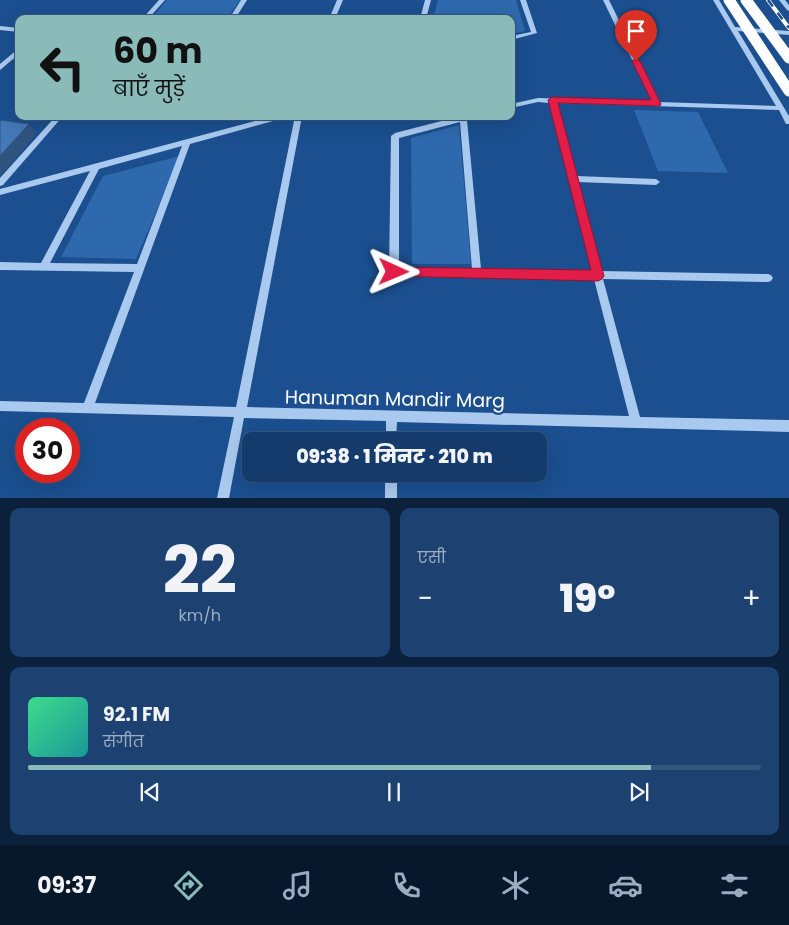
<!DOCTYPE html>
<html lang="hi">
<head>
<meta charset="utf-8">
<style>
  body { margin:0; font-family:Poppins,"Noto Sans Devanagari",sans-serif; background:#1d4271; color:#f1f3f6; height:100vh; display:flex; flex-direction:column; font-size:19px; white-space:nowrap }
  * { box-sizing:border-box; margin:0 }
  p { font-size:16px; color:#9dadc1 }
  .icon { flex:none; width:28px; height:28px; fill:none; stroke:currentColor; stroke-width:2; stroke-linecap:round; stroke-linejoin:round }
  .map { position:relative; height:498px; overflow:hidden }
  .drawer { display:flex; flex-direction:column; gap:10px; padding:10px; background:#0b203b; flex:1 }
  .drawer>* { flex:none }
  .top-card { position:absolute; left:15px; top:15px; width:500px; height:105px; border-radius:10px; box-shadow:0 5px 20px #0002,0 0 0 1px #33557e; background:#8bbbb9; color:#111; overflow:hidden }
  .speed { position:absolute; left:15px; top:418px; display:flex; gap:10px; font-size:25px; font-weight:700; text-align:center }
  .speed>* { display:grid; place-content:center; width:65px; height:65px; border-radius:50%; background:#143b6b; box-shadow:0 5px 20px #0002,0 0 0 1px #33557e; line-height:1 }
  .speed .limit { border:8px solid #d22; background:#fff; color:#111 }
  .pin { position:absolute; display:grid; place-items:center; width:42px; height:42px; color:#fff; margin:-51px -21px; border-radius:50% 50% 50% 0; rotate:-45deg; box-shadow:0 0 5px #0007 }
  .pin .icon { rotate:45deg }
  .me { position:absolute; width:55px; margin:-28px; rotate:91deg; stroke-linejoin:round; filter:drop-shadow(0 0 4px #0008) }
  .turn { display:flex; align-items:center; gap:18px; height:105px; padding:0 15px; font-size:22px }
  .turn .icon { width:65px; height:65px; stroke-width:2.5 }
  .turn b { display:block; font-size:35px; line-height:42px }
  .big { font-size:38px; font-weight:800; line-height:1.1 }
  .drawer .tile { flex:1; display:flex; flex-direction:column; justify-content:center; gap:8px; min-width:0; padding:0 18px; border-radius:10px; background:#1d4271 }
  .drawer .dial { align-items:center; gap:0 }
  .dial b { font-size:65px; line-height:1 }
  .song { display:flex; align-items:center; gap:15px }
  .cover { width:60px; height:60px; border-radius:8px; background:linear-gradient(135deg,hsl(150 70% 55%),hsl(180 70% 35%)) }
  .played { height:5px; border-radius:2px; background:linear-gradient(90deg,#8bbbb9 85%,#33557e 85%) }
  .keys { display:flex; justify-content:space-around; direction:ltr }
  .heat { display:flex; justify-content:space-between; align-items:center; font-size:28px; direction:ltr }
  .drawer .tiles { flex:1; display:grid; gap:10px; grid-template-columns:1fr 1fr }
  .tile:last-child { grid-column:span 2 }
  .trip { position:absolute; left:242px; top:432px; width:305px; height:50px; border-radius:10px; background:#143b6b; box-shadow:0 5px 20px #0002,0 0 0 1px #33557e; font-weight:800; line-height:50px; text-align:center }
  .tab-bar { display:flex; height:80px; justify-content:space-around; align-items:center; background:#08182b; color:#9dadc1 }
  .tab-bar .icon { width:35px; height:35px }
  .tab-bar .selected { color:#8bbbb9 }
  .tab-bar b { font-size:22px; color:#f1f3f6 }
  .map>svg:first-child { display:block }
  .green { fill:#2e69ad }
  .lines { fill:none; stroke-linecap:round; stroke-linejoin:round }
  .minor { fill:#a9c9ee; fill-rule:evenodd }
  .rail-casing { stroke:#fff; stroke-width:4 }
  .rail { stroke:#1b4f8f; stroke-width:2.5; stroke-dasharray:8; stroke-linecap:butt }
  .highway-bridge { stroke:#fff; stroke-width:11 }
  .shaded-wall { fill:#305480 }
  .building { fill:#4478b7; stroke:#305480 }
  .route { fill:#e11d48; stroke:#92132f }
  .labels { text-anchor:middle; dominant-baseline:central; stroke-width:5; stroke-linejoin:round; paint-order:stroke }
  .near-street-label { font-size:19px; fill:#fff; stroke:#1b4f8f }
</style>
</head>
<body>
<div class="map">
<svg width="789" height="498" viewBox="0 0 789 498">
  <rect width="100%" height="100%" fill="#1b4f8f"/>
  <!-- green -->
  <path class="green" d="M167 0H240L227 19H151Z
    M438 0H516L525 31 511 34V19H433Z
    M634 110 698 112 728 173 658 171Z
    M459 125 471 264H412L411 138Z
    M180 156 136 259 61 257 103 176Z"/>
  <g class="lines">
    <!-- minor -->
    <path class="minor" d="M159 0H165L148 19H142Z
      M241 0H247L235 19H229Z
      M337 0H343L335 19H329Z
      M425 0H431L426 19H420Z
      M520 0H526L537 33 511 40V36L531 32Z
      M603 0H609L659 102 776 106 713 0H719L735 27 789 31V35L738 31 789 116V124H786L779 110 556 103 576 176 656 179 660 182 656 185 577 182 601 271 768 274 771 275 773 278 771 281 768 282 603 279 640 417 789 420V432L397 422 396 441H386V421L244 418 229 498H217L234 417 0 411V401L84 403 134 272 0 270V262L41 263 90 171 0 195V189L274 116H287L284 118 190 144 95 403 236 407 295 116H302L247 407 629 416 594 279 394 276 391 275 389 272 391 136 395 133 461 116H475L467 120 481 269 592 271 549 103 538 102 511 108V104L538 98 652 101ZM460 122 472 269 399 268V138ZM182 146 137 264 50 263 99 169Z
      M779 0H785L789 5V11L787 10Z
      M0 26 19 28V32L0 30Z
      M19 48V54L0 70V64Z
      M56 116H63L3 185 0 186V178Z
      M385 474H397V498H385Z"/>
    <defs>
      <path id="rail" d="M768 0 789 28"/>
    </defs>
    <!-- rail casing -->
    <use href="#rail" class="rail-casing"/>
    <!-- rail -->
    <use href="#rail" class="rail"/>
    <!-- highway-bridge -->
    <path class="highway-bridge" d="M729 0 789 91
      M746 0 789 58"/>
  </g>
  <!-- shaded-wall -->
  <path class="shaded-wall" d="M29 124 37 133 0 176V156Z"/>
  <!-- building -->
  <path class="building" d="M0 120 29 124 0 156Z"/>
  <!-- route -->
  <path class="route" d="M636 58 640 61 661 104 660 106 558 103 604 276 602 279 598 281 390 276 388 272 390 269 394 267 591 270 548 100 552 97 651 100 632 61Z"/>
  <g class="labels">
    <!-- near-street labels -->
    <g class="near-street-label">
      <text transform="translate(395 399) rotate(1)">Hanuman Mandir Marg</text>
    </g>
  </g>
</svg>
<div class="speed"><div class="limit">30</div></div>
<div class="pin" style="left:636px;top:61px;background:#d93025"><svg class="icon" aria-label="arrive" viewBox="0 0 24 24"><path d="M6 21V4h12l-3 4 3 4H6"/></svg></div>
<svg class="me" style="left:394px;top:272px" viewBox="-20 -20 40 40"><path d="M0-17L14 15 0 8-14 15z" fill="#e11d48" stroke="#fff" stroke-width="4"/></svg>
<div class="trip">09:38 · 1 मिनट · 210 m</div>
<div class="top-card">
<div class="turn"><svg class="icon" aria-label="left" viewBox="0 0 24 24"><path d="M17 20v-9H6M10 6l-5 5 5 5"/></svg><div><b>60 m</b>बाएँ मुड़ें</div></div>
</div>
</div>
<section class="drawer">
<div class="tiles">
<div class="tile dial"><b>22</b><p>km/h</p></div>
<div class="tile"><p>एसी</p>
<div class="heat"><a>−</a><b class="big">19°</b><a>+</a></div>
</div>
<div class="tile">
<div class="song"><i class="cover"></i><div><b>92.1 FM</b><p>संगीत</p></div></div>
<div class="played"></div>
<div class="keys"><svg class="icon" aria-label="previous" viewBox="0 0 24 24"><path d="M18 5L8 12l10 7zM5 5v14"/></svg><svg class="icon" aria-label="pause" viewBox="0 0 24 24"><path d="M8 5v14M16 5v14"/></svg><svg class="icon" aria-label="next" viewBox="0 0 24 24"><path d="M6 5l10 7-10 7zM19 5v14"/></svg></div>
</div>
</div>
</section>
<nav class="tab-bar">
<b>09:37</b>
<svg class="icon selected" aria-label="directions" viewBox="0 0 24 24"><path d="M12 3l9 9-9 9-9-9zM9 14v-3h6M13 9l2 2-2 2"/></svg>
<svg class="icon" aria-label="music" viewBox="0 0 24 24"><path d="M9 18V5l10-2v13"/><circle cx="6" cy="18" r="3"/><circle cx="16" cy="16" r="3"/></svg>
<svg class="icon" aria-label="phone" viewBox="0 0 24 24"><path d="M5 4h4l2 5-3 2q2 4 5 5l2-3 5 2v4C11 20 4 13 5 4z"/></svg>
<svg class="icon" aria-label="climate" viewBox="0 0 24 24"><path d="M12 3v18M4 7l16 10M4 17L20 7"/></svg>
<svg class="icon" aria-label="car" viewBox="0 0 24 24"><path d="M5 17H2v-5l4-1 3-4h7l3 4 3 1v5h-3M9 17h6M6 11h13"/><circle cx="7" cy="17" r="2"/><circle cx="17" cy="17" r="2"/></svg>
<svg class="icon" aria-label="filters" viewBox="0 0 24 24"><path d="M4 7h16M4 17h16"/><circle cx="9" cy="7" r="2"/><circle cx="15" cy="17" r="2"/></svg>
</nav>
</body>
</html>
